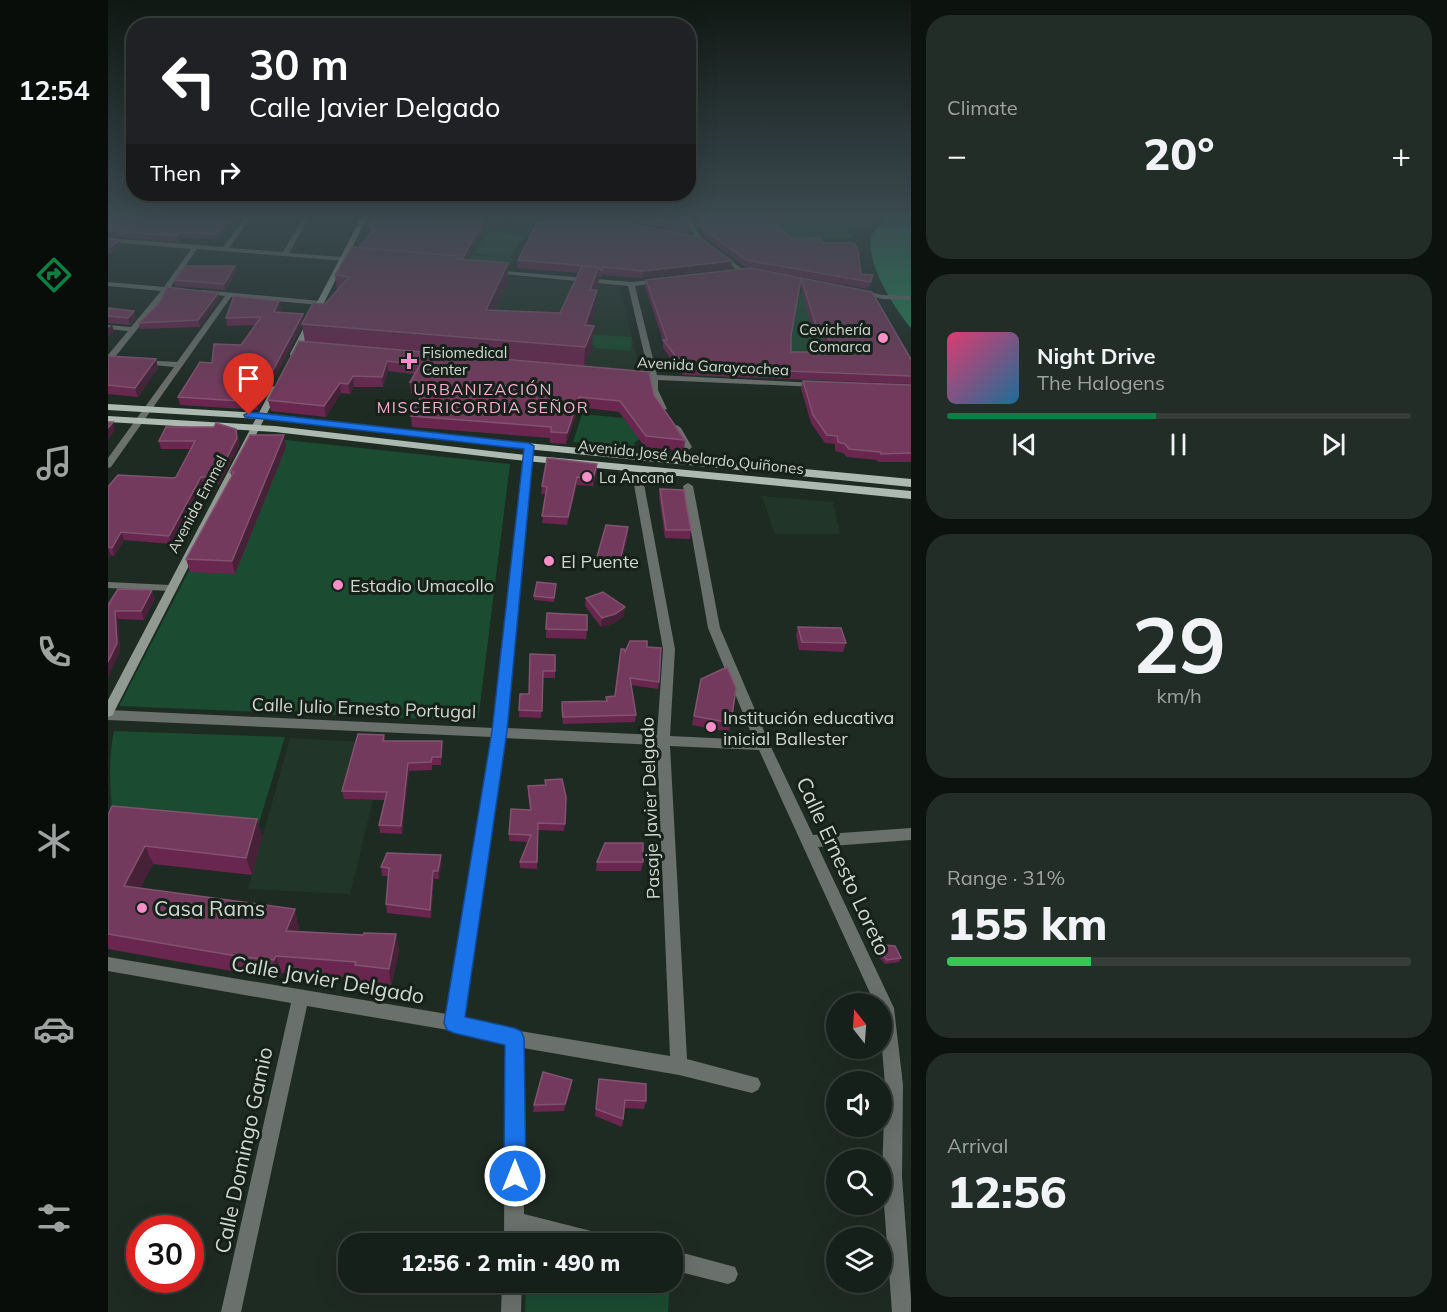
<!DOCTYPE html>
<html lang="en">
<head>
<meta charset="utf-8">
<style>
  body { margin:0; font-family:Mulish,sans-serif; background:#232d27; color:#f1f3f6; height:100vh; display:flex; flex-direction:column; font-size:22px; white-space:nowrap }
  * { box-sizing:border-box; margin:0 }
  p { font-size:20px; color:#9ea3a2 }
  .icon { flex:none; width:33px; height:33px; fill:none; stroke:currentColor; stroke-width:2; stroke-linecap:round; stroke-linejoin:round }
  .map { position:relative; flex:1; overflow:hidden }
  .panel { display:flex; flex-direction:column; gap:15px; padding:15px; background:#0c120e; width:536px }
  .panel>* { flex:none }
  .banner { position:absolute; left:18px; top:18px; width:570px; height:183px; border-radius:24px; box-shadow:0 6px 24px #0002,0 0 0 2px #353e39; background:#202124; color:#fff; overflow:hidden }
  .needle { width:39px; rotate:343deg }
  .controls { position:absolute; left:718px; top:993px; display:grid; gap:12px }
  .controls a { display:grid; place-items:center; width:66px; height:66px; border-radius:50%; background:#16201a; box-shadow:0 6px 24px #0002,0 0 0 2px #353e39; font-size:30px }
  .speed { position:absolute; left:18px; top:1215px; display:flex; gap:12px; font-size:30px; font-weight:700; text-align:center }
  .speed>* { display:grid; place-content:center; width:78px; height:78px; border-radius:50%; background:#16201a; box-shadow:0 6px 24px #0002,0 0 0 2px #353e39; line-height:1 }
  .speed .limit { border:9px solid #d22; background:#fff; color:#111 }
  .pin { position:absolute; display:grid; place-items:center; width:51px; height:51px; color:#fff; margin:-62px -26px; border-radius:50% 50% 50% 0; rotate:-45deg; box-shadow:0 0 6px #0007 }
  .pin .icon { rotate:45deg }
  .me { position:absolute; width:66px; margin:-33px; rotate:0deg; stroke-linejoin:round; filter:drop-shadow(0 0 4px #0008) }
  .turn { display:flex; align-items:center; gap:21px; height:126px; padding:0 24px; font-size:27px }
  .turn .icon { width:78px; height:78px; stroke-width:2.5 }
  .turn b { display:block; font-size:42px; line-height:51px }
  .then { display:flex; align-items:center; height:57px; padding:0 24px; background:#0003; gap:12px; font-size:22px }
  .big { font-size:45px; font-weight:800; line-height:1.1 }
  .panel .tile { flex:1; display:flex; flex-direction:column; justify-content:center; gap:9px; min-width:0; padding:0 21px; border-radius:24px; background:#232d27 }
  .panel .dial { align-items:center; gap:0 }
  .dial b { font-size:78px; line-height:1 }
  .song { display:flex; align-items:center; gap:18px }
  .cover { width:72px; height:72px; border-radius:9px; background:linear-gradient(135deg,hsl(340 70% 55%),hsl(200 70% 35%)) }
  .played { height:6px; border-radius:3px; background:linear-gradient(90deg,#0b8043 45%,#353e39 45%) }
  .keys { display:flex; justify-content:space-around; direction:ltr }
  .heat { display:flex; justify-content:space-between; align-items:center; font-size:33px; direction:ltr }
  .charge { height:9px; border-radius:4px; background:linear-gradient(90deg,#34c759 31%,#353e39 0) }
  .trip { position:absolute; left:230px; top:1233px; width:345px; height:60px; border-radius:24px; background:#16201a; box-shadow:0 6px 24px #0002,0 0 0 2px #353e39; font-weight:800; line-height:60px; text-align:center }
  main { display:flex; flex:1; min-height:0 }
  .tabs { display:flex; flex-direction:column; width:108px; justify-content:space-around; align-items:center; background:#090d0a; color:#9ea3a2 }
  .tabs .icon { width:42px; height:42px }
  .tabs .selected { color:#0b8043 }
  .tabs b { font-size:27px; color:#f1f3f6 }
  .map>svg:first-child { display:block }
  .built { fill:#223529 }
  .green { fill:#1b4b31 }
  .water { fill:#228153 }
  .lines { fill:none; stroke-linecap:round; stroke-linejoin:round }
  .street { fill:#6a706c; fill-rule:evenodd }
  .secondary { fill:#909a93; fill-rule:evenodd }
  .primary { fill:#adbab2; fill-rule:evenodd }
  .wall { fill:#69274f }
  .shaded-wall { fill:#462137 }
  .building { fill:#743a5d; stroke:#82536f; stroke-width:1.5 }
  .route { fill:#1a73e8; stroke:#114b97; stroke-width:1.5 }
  .poi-dot { fill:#f98fc8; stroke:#152119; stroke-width:2 }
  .labels { text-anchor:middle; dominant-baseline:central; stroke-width:6; stroke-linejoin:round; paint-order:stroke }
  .far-poi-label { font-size:15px; fill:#d0d7d2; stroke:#152119; text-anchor:start }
  .far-street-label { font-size:15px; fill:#d0d7d2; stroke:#152119 }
  .far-neighbourhood-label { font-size:16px; letter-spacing:1.5px; fill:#f8add3; stroke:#152119 }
  .poi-label { font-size:18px; fill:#d0d7d2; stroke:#152119; text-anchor:start }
  .street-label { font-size:18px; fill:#d0d7d2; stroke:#152119 }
  .near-street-label { font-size:21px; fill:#d0d7d2; stroke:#152119 }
  .near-poi-label { font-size:21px; fill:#d0d7d2; stroke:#152119; text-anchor:start }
</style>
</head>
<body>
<main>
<nav class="tabs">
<b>12:54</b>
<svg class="icon selected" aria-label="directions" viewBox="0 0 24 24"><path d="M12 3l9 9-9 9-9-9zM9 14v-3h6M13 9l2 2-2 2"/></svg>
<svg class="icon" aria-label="music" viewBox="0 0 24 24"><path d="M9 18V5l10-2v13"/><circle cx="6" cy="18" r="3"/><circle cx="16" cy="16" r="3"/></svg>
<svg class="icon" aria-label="phone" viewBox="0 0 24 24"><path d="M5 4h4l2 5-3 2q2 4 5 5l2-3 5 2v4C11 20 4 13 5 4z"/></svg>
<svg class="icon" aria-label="climate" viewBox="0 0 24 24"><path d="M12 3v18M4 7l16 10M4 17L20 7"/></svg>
<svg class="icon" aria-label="car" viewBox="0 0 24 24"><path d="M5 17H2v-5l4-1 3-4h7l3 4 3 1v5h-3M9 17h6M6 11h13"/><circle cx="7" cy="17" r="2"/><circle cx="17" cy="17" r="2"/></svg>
<svg class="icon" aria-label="filters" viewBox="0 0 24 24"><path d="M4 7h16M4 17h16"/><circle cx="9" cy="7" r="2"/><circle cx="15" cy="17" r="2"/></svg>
</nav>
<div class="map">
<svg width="804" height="1312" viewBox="0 0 804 1312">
  <rect width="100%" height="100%" fill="#1e2b23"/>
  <!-- built -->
  <path class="built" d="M246 264 512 286 531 367 524 370 477 367Z
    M654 496 725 502 732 534H667Z
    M182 738 252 742 236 799 265 800 242 894 140 889Z"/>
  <!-- green -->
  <path class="green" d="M655 216H731L736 223 734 216H772L762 227 740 229 746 238 678 240Z
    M381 231 417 237 401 258 407 259 398 270 360 262 364 255 390 257 365 253Z
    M686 291 696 293 722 334 718 346 723 359 678 360 670 298 691 300 690 294Z
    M460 333 524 337 522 351 487 348V345L467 344Z
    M474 414 516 418 532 439 526 443 528 447 465 442Z
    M150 437 402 464 370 721 11 706Z
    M6 731 177 737 148 833 5 820C2 791 0 759 6 731Z
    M418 1283H562L560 1312H417Z"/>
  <!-- water -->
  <path class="water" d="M779 216H803V328C787 309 755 260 764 235 767 229 775 222 779 216Z"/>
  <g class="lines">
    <!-- street -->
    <path class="street" d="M138 216H144L121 248 175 252 196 216H202L181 253 249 258 252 260 249 262 89 249 62 288 75 290V292H59L3 362H0V355L20 331 0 329V325L23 327 53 291 0 286V282L56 287 83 249 0 242V238L115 247Z
      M574 216H580L595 241H591Z
      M611 252 636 270V272H632L609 255V253Z
      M385 270 523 282 555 279V281L553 282 527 286 549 375 709 383 713 385 709 387 550 380V390L559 409 552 411 542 390V379L526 378 522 376 526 374H541L520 286 383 273 382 272Z
      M94 290 212 301 216 303 212 305 123 297 3 467 0 468V458L66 367 34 364 30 362 34 360 69 362 117 296 92 293V291Z
      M751 290 775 295 804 296V300L775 299 749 293V291Z
      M569 425 573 428 584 447 582 449 579 450 574 447 565 428Z
      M421 443 426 446 399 728 549 735 555 649 525 479 530 476 535 479 567 649 562 736 646 740 600 628 575 486 580 483 585 486 612 628 662 745 705 835 804 828V840L710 847 786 1008 795 1085 794 1177 804 1312H784L774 1177 777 1085 774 1048V1004H767L651 750 562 746 579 1059 650 1078 653 1084 650 1090 644 1093 571 1075 415 1048 416 1214 495 1234 502 1237 505 1244H453L416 1234V1244H396L397 1044 346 1031 199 1006 133 1312H113L183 1003 0 971V957L339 1014 384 737 0 720V710L386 728 416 446ZM397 738 549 745 562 1056 406 1030 355 1017Z
      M0 582 62 585 68 588 62 591 0 588Z
      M564 1250 627 1267 630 1274 627 1281 620 1284 564 1270Z
      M394 1282H414L413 1312H393Z"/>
    <!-- secondary -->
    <path class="secondary" d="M254 216H260L190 354 183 356 182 354Z
      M165 386 172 388 6 712 5 715 0 717V700Z"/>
    <!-- primary -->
    <path class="primary" d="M0 404 153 413 408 442 804 479V487L408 448 153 419 0 410Z
      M0 416 167 426 418 455 804 491V499L418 461 167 432 0 422Z"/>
  </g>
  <!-- wall -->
  <path class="wall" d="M0 216H131L122 228 108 239 74 238 69 242 0 236Z
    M258 216H331L376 227 359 259 400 282 387 310 452 313 471 273 409 268 410 260 623 268 534 278 494 275 493 277H491L490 286 488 290V309L482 326 484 346 476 366 546 395 577 440 576 451 537 447 511 412 471 407 458 444 442 443V438L304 427 303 416 314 393H303L302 382 306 374 280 371 275 387H246L242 394 233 393 218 417 163 411 160 400 197 342 194 325 150 410 72 405 70 397 104 363 133 345 148 325 119 326 118 318 171 301 173 309 171 312 196 321 217 304 229 290 227 275 262 234 261 227 265 224 259 223Z
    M502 216H559L584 227 583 234 540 225V224H539Z
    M587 216H661L684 239 715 243 753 274 765 275 764 282 760 289 637 267 597 237 586 221Z
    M0 238 12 240 13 245 3 253H0Z
    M128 272 117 290 67 286 66 280Z
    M693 278 804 361V384L575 375 555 348V340L537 287 538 280 683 336V352H721L711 333H706L692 285Z
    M110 293 111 299 92 327 32 329 31 323Z
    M0 308 28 318 22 325 0 323Z
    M0 356 48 359 50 368 30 397 0 394Z
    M695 381 804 385V462H770L769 460 739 457 735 453 727 451V444L717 443 703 423 693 389Z
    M130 437 131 446 111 484 95 485 63 544 16 540 6 556 3 555 0 559V487L66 478 68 477 83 449H53L51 441Z
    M178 447 127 574 82 572 78 559 124 476 122 472Z
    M489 464V472L485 486 469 485 459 525 434 523 438 494H433L434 486Z
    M552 489 583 530 582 539 557 538 551 497Z
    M520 535 512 569 488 566 489 557Z
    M448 584 446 602 426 600V596Z
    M47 598 36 620 10 619 12 652 0 605Z
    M478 598 516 616 506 623 493 627 477 606Z
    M439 613 479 630 478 639 438 638Z
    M690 627 738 643 735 652 691 650 688 635Z
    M539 647 551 682 550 689 523 685 528 715 527 722 455 724 453 709 454 702 498 701V697L507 696 517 652Z
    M422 654 447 655V678H435L433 718 411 717 412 694H421Z
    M593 679 623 723 621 732 584 725Z
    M276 735 277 741 334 749 333 765H324V770L301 771 294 834 272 833 271 825 277 800 236 799 234 791Z
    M437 780 457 824 456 831 430 830 429 869 412 868V862L420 842 401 841V834L422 810 420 793V786L437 785Z
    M0 815 149 819 154 837 144 875 45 864 32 888 191 927 190 931 255 935 288 934 291 951 283 986 251 982 250 978 174 973 172 977 140 974 0 949Z
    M489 862H535L533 871H488Z
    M334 863 331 879H326L323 918 279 913 278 904 280 876H274L273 867Z
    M765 944 793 958 791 962 777 964 763 948Z
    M491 1079 538 1101 536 1109 517 1108 514 1127 487 1116Z
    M463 1088 456 1111 425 1112 426 1105Z
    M729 1089V1126H760V1129L755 1136 726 1129 725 1095Z"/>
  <!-- shaded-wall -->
  <path class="shaded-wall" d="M126 216H131L122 228 108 239 107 234Z
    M542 216H559L541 218 540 224H539L540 217Z
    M376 219V227L355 266V258Z
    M72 232 74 238 69 242 68 236Z
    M12 240 13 245 3 253 2 247Z
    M624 261 623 268 534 278 535 271Z
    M400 263V282L378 329V310Z
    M127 266 128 272 117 290 116 284Z
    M491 267 490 286 481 309 482 290Z
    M489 290 488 309 476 345 477 325Z
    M110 293 111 299 92 327 90 320Z
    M171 301 173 309 167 320 166 312Z
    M26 311 28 318 22 325 20 318Z
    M195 314 196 321 150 410 148 402Z
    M4 325 6 332 0 337V328Z
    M486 326 484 346 476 367 477 347Z
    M48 359 50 368 30 397 27 388Z
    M279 361 280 371 275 387 274 377Z
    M245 376 246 387 242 394 240 384Z
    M232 383 233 393 218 417 216 406Z
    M471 397V407L458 444 459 433Z
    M5 422 7 430 0 440V428Z
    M128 429 131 446 111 484 109 477Z
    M176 435 178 447 127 574 124 561Z
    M489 464V472L485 486V479Z
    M93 477 95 485 63 544 61 536Z
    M469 477V485L459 525 460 517Z
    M520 527V535L512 569V561Z
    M13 532 16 540 6 556 4 548Z
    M0 548 3 555 0 559Z
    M44 590 47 598 36 620 33 611Z
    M517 607 516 616 506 623 493 627 494 618Z
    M7 611 10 619 12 652 0 678V662Z
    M300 763 301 771 294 834 293 826Z
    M149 819 154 837 144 875 138 858Z
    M37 846 45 864 24 904 16 886Z
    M333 855 334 863 331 879 330 871Z
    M325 871 326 879 323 918 322 910Z
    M187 909 191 927 183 948 178 931Z
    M288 934 291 951 283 986 281 969Z
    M168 956 174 973 172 977 166 960Z
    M464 1080 463 1088 456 1111 457 1104Z"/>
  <!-- building -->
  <path class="building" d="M0 216H126L121 222 107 234 72 232 68 236 0 230Z
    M266 216H331L376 219 355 258H350V256L251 247 267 228 261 227 271 217Z
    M437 216H496L519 223 591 237 624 261 535 271 495 267 494 270 491 269V267L478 266 410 260 429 223 436 224Z
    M565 216H577L584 227 541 218Z
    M588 216H661L684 239 712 238 715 243H746L750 250 753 274 765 275 762 282 638 260 598 231Z
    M0 238 12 240 2 247H0Z
    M244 247 350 256 349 259 400 263 378 310 452 313 474 266 491 267 482 290H489L477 325 486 326 477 347 194 324 205 303 217 304 241 277 227 275Z
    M77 266H127L116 284 66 280Z
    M642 268 693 278 683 336V352H727L713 325H708L693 278 764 292 804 361V376L576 367 555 340H559L538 280Z
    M59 287 110 293 90 320 31 323 52 302Z
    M126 296 171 301 166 312 195 314 148 402 70 397 92 362 104 363 106 344 133 345 153 317 118 318Z
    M0 308 26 311 20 318 0 316Z
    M191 341 541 372 546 395 577 440 538 436 512 401 471 397 459 433 443 432V427L303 416 319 383 302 382 312 365 279 361 274 377 245 376 240 384 232 383 216 406 160 400Z
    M0 356 48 359 27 388 0 385Z
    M695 381 804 385V453L773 454 772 452 741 449 737 444 730 442 729 436 719 435 705 415Z
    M0 422H5L0 428Z
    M108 423 128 429 129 438 109 477H93L61 536 13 532 4 548 0 547V487L10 475 66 478 68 477 87 441H51L58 427H106Z
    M142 435H176L124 561 78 559 126 472H122Z
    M439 458 489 464 485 479 469 477 460 517 434 516 439 487 434 486Z
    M552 489 576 490 583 530H558Z
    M498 525 520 527 512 561 489 557Z
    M429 582 448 584 446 598 426 596Z
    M10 589 44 590 33 611H7L9 643 0 662V605Z
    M495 592 517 607 507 614 494 618 478 598Z
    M439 613 479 615V630L438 629Z
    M690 627 733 628 738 643 694 642Z
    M522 641H539V647L553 648 551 682 522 678 528 715 455 717 454 702 499 701 498 697 507 696 513 649H516L517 652Z
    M422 654 447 655V671H435L434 711 411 710 412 694H421Z
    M619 667 628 688 623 723 586 716 593 679Z
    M250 734 276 735 275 741H334L333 757H324L323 762 300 763 293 826 271 825 279 792 234 791Z
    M454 779 458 797 457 824 430 823 429 862H412L423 835 401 834 403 809 423 810 420 786 438 785 437 780Z
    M4 806 149 819 138 858 37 846 16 886 187 909 178 931 255 935 256 933 288 934 281 969 247 965 248 962 168 956 166 960 134 957 0 934V815Z
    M497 843H535V862H489Z
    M279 853 333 855 330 871H325L322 910 278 904 281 868 273 867Z
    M765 944 787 946 793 958 779 960Z
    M435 1072 464 1080 457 1104 426 1105Z
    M491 1079 538 1084V1101L517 1100 515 1119 488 1109Z"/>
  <!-- sky -->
  <linearGradient id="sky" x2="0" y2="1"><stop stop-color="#101813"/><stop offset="0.54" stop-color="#3b4a50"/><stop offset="1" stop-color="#3b4a50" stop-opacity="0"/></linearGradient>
  <rect width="804" height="400" fill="url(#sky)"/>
  <!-- route -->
  <path class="route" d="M141 412 421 443 426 446 399 731 357 1017 406 1028 413 1031 416 1038 418 1176 415 1184 407 1187 399 1184 396 1176 397 1045 346 1033 339 1030 336 1023 384 731 416 449 137 417 136 415Z"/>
  <!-- markers -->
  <g class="poi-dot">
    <circle cx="775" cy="338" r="6"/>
    <path d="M298 352h6v6h6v6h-6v6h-6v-6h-6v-6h6z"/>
    <circle cx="479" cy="477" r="6"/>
    <circle cx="441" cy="561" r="6"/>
    <circle cx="230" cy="585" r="6"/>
    <circle cx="603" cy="727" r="6"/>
    <circle cx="34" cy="908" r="6"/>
  </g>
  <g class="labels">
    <!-- far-poi labels -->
    <g class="far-poi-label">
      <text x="763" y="329" text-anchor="end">Cevichería<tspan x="763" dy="17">Comarca</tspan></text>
      <text x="314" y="352">Fisiomedical<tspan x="314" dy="17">Center</tspan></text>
      <text x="491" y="477">La Ancana</text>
    </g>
    <!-- far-street labels -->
    <g class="far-street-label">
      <text transform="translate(605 366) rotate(3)">Avenida Garaycochea</text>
      <text transform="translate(583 457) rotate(6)">Avenida José Abelardo Quiñones</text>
      <text transform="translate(89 504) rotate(-62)">Avenida Emmel</text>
    </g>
    <!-- far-neighbourhood labels -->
    <g class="far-neighbourhood-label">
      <text x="375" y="389">URBANIZACIÓN<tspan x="375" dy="18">MISCERICORDIA SEÑOR</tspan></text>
    </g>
    <!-- poi labels -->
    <g class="poi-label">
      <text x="453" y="561">El Puente</text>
      <text x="242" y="585">Estadio Umacollo</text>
      <text x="615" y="717">Institución educativa<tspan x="615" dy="21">inicial Ballester</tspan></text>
    </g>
    <!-- street labels -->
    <g class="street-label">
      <text transform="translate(256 708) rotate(2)">Calle Julio Ernesto Portugal</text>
      <text transform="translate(542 808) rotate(-92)">Pasaje Javier Delgado</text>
    </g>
    <!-- near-street labels -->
    <g class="near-street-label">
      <text transform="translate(736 866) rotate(65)">Calle Ernesto Loreto</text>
      <text transform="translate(220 979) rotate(10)">Calle Javier Delgado</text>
      <text transform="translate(135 1150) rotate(-78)">Calle Domingo Gamio</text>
    </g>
    <!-- near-poi labels -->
    <g class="near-poi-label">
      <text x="46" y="908">Casa Rams</text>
    </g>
  </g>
</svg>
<div class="controls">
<a><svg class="needle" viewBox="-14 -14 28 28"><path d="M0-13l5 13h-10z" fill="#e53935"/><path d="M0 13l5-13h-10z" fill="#9ea3a2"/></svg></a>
<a><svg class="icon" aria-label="sound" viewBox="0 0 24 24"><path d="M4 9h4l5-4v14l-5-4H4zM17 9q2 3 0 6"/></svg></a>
<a><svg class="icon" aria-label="search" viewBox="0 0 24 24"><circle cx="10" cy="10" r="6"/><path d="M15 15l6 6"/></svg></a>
<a><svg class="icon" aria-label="layers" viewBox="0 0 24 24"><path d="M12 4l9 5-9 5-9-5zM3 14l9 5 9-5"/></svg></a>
</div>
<div class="speed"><div class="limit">30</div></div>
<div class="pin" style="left:141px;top:415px;background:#d93025"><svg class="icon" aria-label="arrive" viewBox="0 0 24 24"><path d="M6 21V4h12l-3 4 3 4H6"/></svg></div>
<svg class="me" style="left:407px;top:1176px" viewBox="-20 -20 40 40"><circle r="17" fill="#1a73e8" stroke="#fff" stroke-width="3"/><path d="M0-11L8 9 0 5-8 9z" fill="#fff"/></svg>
<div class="trip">12:56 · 2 min · 490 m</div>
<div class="banner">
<div class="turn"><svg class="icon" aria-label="left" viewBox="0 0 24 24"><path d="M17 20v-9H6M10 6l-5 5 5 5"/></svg><div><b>30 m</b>Calle Javier Delgado</div></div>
<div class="then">Then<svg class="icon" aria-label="right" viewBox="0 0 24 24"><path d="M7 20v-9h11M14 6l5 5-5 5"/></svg></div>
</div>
</div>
<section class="panel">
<div class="tile"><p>Climate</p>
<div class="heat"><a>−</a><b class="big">20°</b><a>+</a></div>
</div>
<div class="tile">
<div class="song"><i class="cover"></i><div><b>Night Drive</b><p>The Halogens</p></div></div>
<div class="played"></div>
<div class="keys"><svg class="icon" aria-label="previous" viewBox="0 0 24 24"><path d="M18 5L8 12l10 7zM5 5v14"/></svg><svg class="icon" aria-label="pause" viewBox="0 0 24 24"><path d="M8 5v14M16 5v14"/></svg><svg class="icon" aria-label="next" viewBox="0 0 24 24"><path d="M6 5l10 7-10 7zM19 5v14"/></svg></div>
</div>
<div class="tile dial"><b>29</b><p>km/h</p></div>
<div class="tile"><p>Range · 31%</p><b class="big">155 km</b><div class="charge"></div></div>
<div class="tile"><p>Arrival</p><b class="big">12:56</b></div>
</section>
</main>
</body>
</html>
